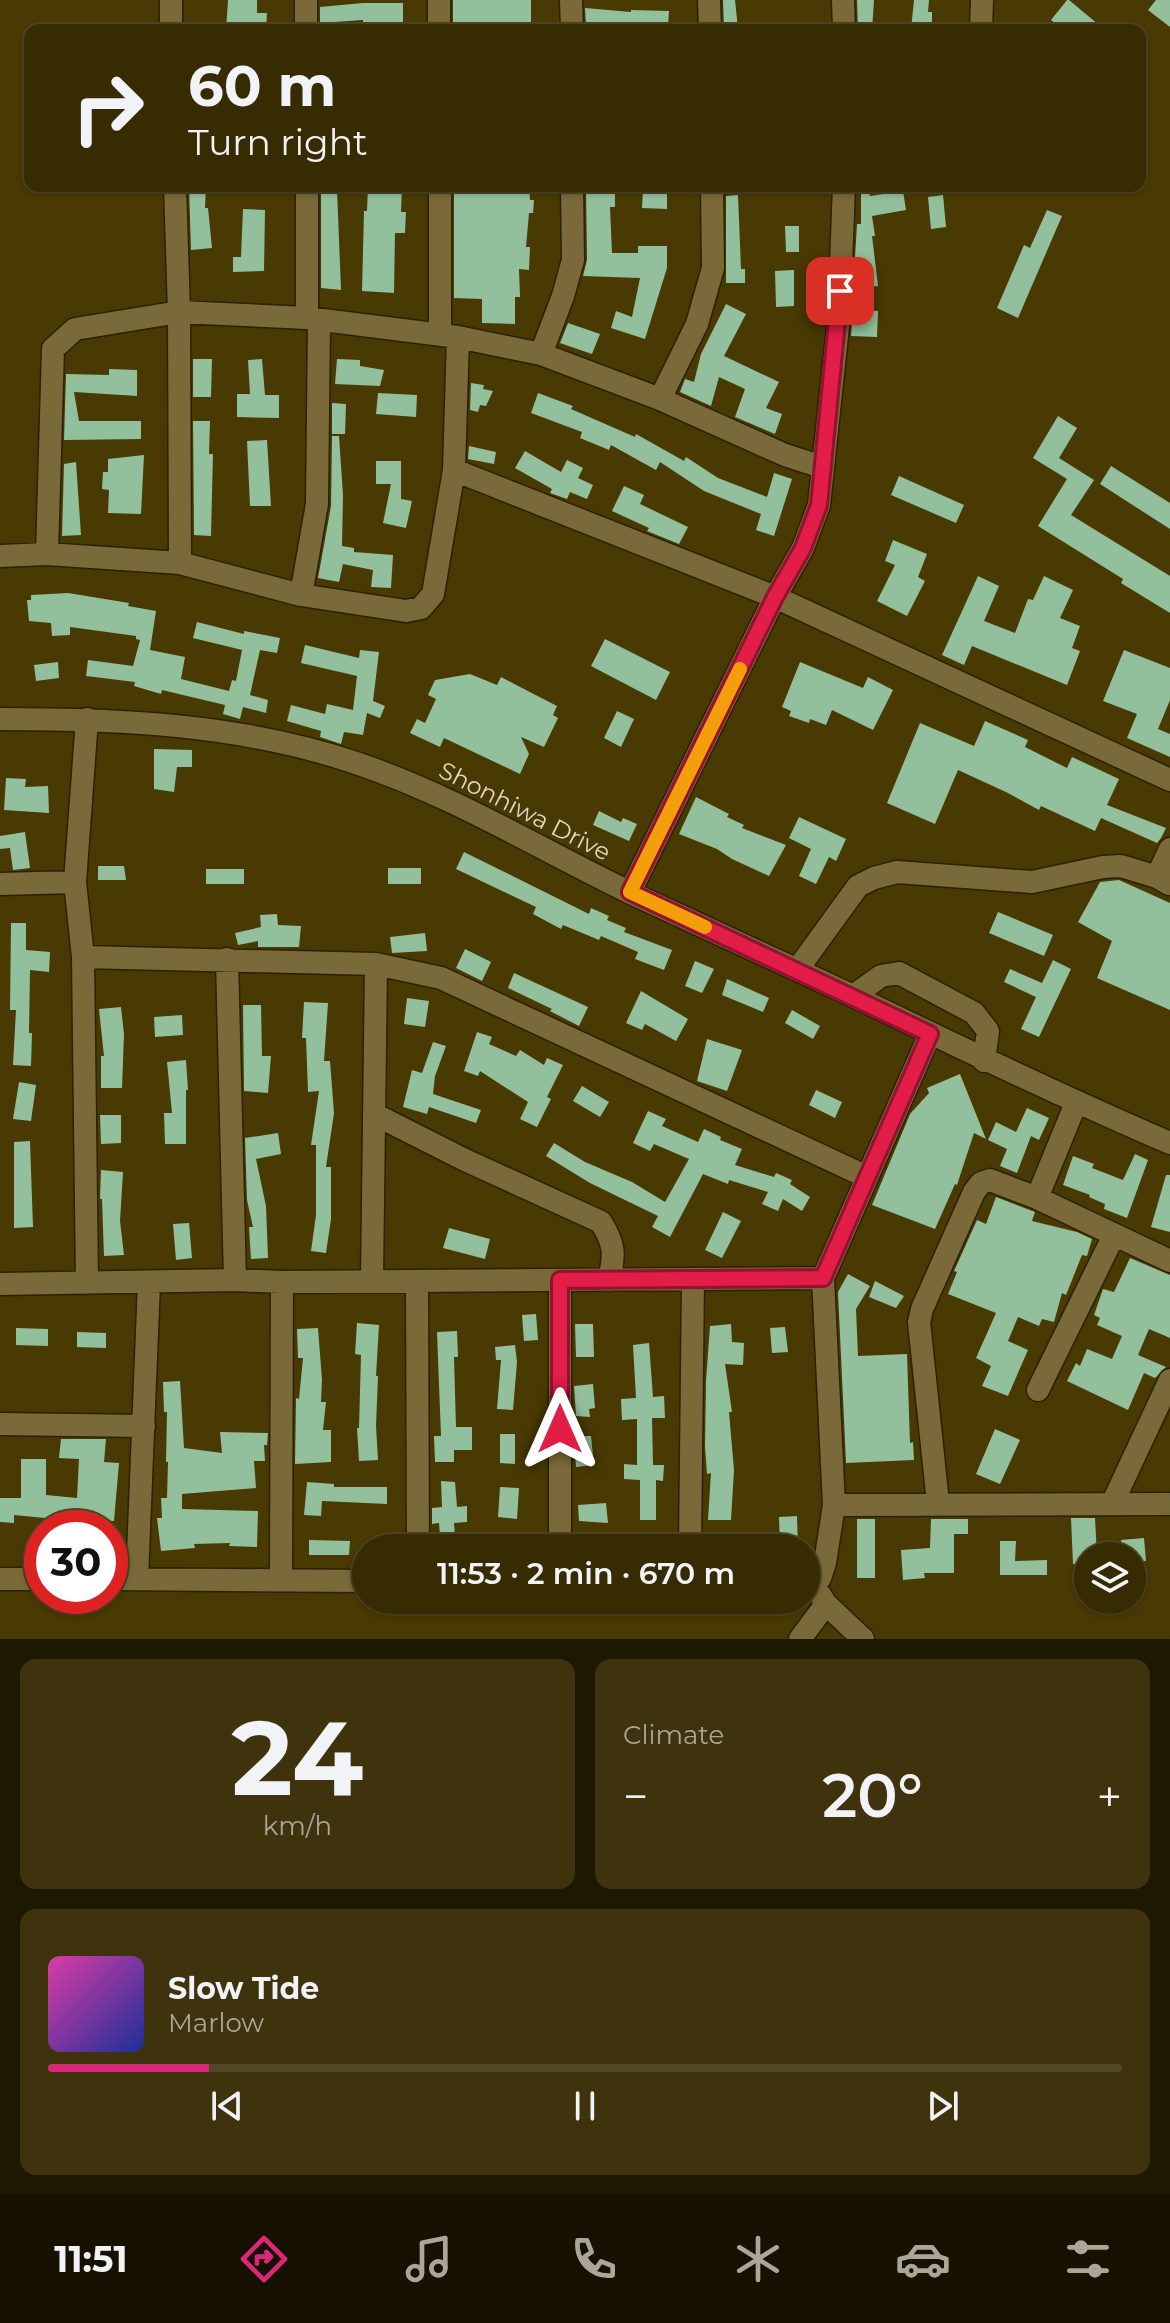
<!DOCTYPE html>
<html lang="en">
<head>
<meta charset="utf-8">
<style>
  body { margin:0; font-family:Montserrat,sans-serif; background:#3e330c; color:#f1f3f6; height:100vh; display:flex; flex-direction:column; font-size:30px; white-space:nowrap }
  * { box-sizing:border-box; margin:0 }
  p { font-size:26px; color:#aaa799 }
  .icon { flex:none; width:44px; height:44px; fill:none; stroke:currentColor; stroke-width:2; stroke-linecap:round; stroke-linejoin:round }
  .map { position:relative; height:1639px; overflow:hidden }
  .side { display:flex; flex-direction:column; gap:20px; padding:20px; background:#1e1801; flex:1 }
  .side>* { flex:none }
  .top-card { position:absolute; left:24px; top:24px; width:1122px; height:168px; border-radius:16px; box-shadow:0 2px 6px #0004,0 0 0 2px #514724; background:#372b02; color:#f1f3f6; overflow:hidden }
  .tools { position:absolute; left:1074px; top:1542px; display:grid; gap:16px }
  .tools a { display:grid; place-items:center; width:72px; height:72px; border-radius:50%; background:#372b02; box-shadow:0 2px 6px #0004,0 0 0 2px #514724; font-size:40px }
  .speed { position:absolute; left:24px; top:1510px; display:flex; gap:16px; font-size:40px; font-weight:700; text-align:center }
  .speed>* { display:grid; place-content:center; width:104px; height:104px; border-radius:50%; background:#372b02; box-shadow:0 2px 6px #0004,0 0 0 2px #514724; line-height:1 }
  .speed .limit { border:12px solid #d22; background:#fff; color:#111 }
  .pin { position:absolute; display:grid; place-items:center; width:68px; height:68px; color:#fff; margin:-34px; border-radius:16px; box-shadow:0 4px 12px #0006 }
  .me { position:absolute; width:88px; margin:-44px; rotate:0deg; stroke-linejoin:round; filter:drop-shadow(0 0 6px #0008) }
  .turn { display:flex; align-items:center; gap:28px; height:168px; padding:0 32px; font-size:36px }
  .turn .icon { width:104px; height:104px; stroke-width:2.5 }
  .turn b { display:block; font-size:56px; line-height:68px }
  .big { font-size:60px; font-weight:600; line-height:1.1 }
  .side .tile { flex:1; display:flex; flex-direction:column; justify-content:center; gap:12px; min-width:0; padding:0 28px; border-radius:16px; background:#3e330c }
  .side .dial { align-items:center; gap:0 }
  .dial b { font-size:104px; line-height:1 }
  .song { display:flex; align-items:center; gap:24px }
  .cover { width:96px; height:96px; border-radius:12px; background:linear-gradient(135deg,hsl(320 70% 55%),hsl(230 70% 35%)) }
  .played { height:8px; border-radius:4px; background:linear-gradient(90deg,#db2777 15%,#514724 15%) }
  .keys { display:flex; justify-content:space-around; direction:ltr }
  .heat { display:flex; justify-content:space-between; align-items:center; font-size:44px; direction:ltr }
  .side .tiles { flex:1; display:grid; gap:20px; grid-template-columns:1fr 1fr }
  .tile:last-child { grid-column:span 2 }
  .trip { position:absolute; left:352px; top:1534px; width:468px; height:80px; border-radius:40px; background:#372b02; box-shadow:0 2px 6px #0004,0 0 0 2px #514724; font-weight:600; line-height:80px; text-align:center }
  .dock { display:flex; height:128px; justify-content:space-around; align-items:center; background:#161101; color:#aaa799 }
  .dock .icon { width:56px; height:56px }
  .dock .current { color:#db2777 }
  .dock b { font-size:36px; color:#f1f3f6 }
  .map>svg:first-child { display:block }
  .building { fill:#93c09c }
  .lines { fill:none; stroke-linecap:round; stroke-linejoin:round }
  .minor-casing { stroke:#2d2100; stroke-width:25 }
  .minor { stroke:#7a6939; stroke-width:22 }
  .route-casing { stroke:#92132f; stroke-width:20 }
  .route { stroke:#e11d48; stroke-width:14 }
  .slow { stroke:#f59e0b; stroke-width:14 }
  .labels { text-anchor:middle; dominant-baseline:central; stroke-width:8; stroke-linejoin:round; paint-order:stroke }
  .street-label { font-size:24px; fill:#e1d8bf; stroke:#493903 }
</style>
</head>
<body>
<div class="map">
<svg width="1170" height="1639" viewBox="0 0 1170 1639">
  <rect width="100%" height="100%" fill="#493903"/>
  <!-- building -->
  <path class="building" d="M228 0H257V13H267L266 30H226Z
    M453 0H531V30H453Z
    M723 0H735L738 29 724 30Z
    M857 0H874L872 30 858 29Z
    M914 0H929L928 12H932V30L911 29Z
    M1067 0H1069L1105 30H1063L1051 20Z
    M1156 0H1170V27L1148 10Z
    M363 3H403V28H363V20L320 23V7Z
    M585 8 631 12V10L669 11 668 27 586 25Z
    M189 186H206L205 208H208L212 248 191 250Z
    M368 186H402L401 212H406L405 233H395L394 293 362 291 364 211H367Z
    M454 186H529L530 200H534L533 213H529L526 247H530L529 270 519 269 520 297H515V324L482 323V299L454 298Z
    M615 186V207H610L612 253H638V246H667V268L645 339 611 328 616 311 632 317 640 278 583 276 587 260 586 187Z
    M321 189H337L341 290 321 288Z
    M643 189H667V209L642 208Z
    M903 191 906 210 872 216 875 236H872L878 286 860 288 855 258 857 224H861V192H869L870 196Z
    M738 195 741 269H745V283H726V196Z
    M943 195 946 227 931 229 928 197Z
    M243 209 265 210 264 271 233 272V257H241Z
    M1047 210 1062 216 1018 318 997 308 1024 245 1030 248Z
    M785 226H799V252H786Z
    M794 270V306L776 307 775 271Z
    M726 304 746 314 724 356 779 382 766 408 782 414 775 434 735 417 745 389 719 377 711 406 680 392 685 379 694 382 701 354Z
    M853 309 878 311 877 337 851 336Z
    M568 323 600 334 592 354 560 343Z
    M193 359H212L211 397H193Z
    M262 359 265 395H279V418L237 417V394H250L248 360Z
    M337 359 360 360V366L384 370 380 386 335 384Z
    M109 369 137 370V396L74 392 79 421H141V439L64 440 66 374 109 375Z
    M471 383 484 385 483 389 493 391 486 406 480 405 478 412 470 410Z
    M378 393 417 395 416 417 376 414Z
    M538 393 573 406 571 409 635 437 636 434 684 461 686 457 718 478 767 497 774 473 792 479 774 536 756 530 761 514 704 491 660 462 656 470 611 445 609 450 580 438 582 432 531 413Z
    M332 403 346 404 345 434H332Z
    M1058 416 1077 428 1059 458 1094 480 1071 515 1170 576V613L1121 583 1123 579 1038 526 1067 479 1033 458Z
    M193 421H210L209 454H213L211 536 194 535Z
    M332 436H339L343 495 342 546 354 548V552L393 555 391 588 371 587 373 570 343 564 339 582 318 578 331 506Z
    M267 440 271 506H250L247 441Z
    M469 446 496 452 494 464 468 459Z
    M525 451 561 472 567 460 583 468 578 478 593 485 587 499 570 492 567 499 550 493 552 489 515 468Z
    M144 455 141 514 108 513 109 490 102 489 103 472H108V459Z
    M376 461H401V499L412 501 406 528 383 523 391 484H376Z
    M76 462 81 535 62 536 64 464Z
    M1111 466 1170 503V529L1100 484Z
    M899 476 964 505 956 523 891 495Z
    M624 486 644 495 640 504 688 527 679 544 647 531 649 528 612 511Z
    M893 540 927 554 918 577 925 581 907 616 877 601 895 565 885 561Z
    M978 576 999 586 984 621 1015 633 1028 599 1033 600 1044 576 1073 590 1060 618 1080 626 1072 648 1080 651 1067 685 972 646 964 665 942 655Z
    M68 593 129 603 128 606 156 611 150 650 185 657 181 679 229 691 232 680 236 681 242 650 193 638 197 622 244 634V631L280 638 277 653 260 650 250 695 268 700 266 713 243 707 240 719 223 714 225 705 162 690 161 694 134 686 135 682 86 676 88 660 133 666 140 640 136 639V636L70 627V635L52 636 51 623 29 621 27 600H31V595Z
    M605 639 670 672 656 700 591 666Z
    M305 645 359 658 360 650 379 652 373 701 385 706 380 718 367 713 363 735 344 732 341 744 320 737 321 731 287 721 291 705 325 714 327 704 353 710 357 676 301 663Z
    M1124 650 1170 668V700L1158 729 1170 734V757L1127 738 1137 714 1103 701Z
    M58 662 59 678 36 681 34 665Z
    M800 662 863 688 868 677 893 690 873 730 832 710 826 725 810 719 809 723 789 716 791 711 782 707Z
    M470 674 497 685 501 677 557 706 553 715 558 718 544 747 521 737 529 754 520 774 444 738 440 747 410 733 417 719 425 723 436 699 428 695 435 680Z
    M617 711 634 719 621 747 604 738Z
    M985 721 1028 740 1025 747 1067 768 1072 757 1119 779 1107 805 1166 828 1161 838 1157 843 1101 818 1095 831 1041 806 1039 810 1008 793 958 770 935 824 887 803 920 723 974 746Z
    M154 749 192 750V767H177L174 792 154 789Z
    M6 778 26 779 25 787 48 786 49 813 4 810Z
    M696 797 729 814 727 817 744 825 742 828 786 845 769 876 732 859 717 849 679 834Z
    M599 811 621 822 623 818 637 824 629 841 593 825Z
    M799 817 846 839 836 861 829 857 816 884 799 876 811 849 789 838Z
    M25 832 30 868 13 870 10 848 0 849V836Z
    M464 852 589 914 591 908 609 916 607 920 626 928 624 932 672 950 664 970 635 959 638 952 601 936 599 940 563 925 561 929 533 914 536 907 456 869Z
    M98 866H124L126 880H98Z
    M388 868H421V884H388Z
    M206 869H244V884H206Z
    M1119 880 1170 903V1010L1097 978 1112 941 1078 922 1100 882Z
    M998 912 1053 935 1044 956 989 933Z
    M277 914 278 925 301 926 299 947H258V941L238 945 235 933 261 927 260 915Z
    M11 923H26V950L50 952 49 972 30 970 29 1033H32L31 1066 13 1065 16 1010H10Z
    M425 933 427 951 392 953 390 937Z
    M465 949 491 962 482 981 456 968Z
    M1053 960 1071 969 1039 1037 1021 1029 1036 997 1004 982 1010 969 1042 983Z
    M695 961 714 969 702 993 685 986Z
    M514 973 588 1007 579 1026 550 1011 552 1009 508 988Z
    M727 979 769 998 763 1012 722 995Z
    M641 991 688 1019 676 1041 645 1024 642 1030 626 1023Z
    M407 998 429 1001 425 1027 404 1024Z
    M304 1002 328 1003 324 1061H330L334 1113 326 1167H331V1219L326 1253 311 1251 316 1215V1145H311L319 1091 308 1092 306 1038H302Z
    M243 1005H261L262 1056H271L268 1093 244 1091Z
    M121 1007 124 1034 122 1088H101V1056H104L99 1009Z
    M792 1010 820 1026 813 1039 785 1023Z
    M182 1015 183 1035 155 1037 154 1017Z
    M477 1032 492 1037 489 1044 516 1056 520 1050 544 1065 547 1058 563 1065 547 1097 551 1099 537 1127 520 1119 528 1102 480 1071 478 1076 464 1071Z
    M707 1039 742 1050 727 1091 697 1081Z
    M433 1042 446 1046 435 1076 433 1094 481 1110 476 1123 429 1107 427 1114 403 1107 412 1070 422 1073Z
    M186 1060 188 1090H186V1144H165L164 1113H172L167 1062Z
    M960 1074 986 1139 974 1133 957 1185 955 1184 935 1229 872 1205 910 1114 929 1093 927 1088Z
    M19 1082 36 1085 31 1121 13 1119Z
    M582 1086 609 1102 600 1117 573 1101Z
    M816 1090 842 1102 835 1118 809 1105Z
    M1027 1108 1049 1118 1039 1140 1031 1136 1017 1173 1000 1166 1007 1149 988 1140 996 1122 1016 1132Z
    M648 1111 666 1119 662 1126 698 1142 704 1129 721 1137 720 1140 742 1149 735 1165 774 1177 776 1173 792 1180 790 1184 810 1197 802 1211 783 1199 778 1211 762 1204 768 1192 729 1180 728 1184 703 1174 670 1237 652 1227 658 1216 590 1183 546 1156 554 1143 585 1162 632 1182 665 1202 689 1159 654 1144 650 1151 633 1143Z
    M100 1115H121V1143L101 1144Z
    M278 1133 281 1154 256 1159 266 1206 268 1258 251 1259 249 1227H253L247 1200 245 1138Z
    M30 1141 33 1227 14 1228V1142Z
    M1135 1154 1148 1160 1127 1218 1104 1209 1105 1204 1089 1197 1090 1195 1063 1185 1073 1156 1094 1164 1092 1168 1123 1180Z
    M101 1170 123 1172 120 1221 124 1255 104 1256 102 1199H100Z
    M1166 1175H1170V1232L1151 1227Z
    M996 1197 1035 1212 1032 1221 1077 1232 1092 1239 1087 1256 1082 1255 1066 1295 1062 1293 1054 1322 1042 1319 1039 1326 1018 1317 1008 1341 1028 1350 1008 1396 982 1386 991 1366 976 1358 996 1313 948 1294 957 1272 954 1271 977 1220 986 1224Z
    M723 1212 741 1221 722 1258 705 1250Z
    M189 1223 192 1258 176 1260 173 1224Z
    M449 1228 490 1239 485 1259 443 1248Z
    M1130 1258 1170 1275V1338L1149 1329 1138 1355 1166 1367 1155 1378 1144 1373 1128 1410 1067 1381 1076 1363 1080 1366 1087 1349 1112 1359 1122 1336 1097 1325 1100 1318 1094 1315 1103 1289 1114 1292Z
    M848 1274 870 1286 856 1309 858 1356 907 1354 910 1443 913 1442 914 1460 846 1463 838 1292Z
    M875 1281 904 1296 896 1308 869 1297Z
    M536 1314 538 1340 524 1341 522 1315Z
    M357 1323 379 1325 376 1376H378L376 1426 378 1460 359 1461 357 1428H359L361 1355 355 1354Z
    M575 1324H593L594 1357H576Z
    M731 1324 732 1342 744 1343 743 1365 725 1364 732 1412H729L734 1470 731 1520H708L711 1473 707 1474 705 1447 706 1381 710 1326Z
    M785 1327 788 1352 772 1353 770 1328Z
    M16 1328 48 1329V1346L16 1345Z
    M318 1328 322 1380 321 1402H326L323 1430H331V1462L295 1464 296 1398 299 1399 303 1358H298L297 1329Z
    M457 1331 458 1357H454L456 1427H472V1450H454V1462H435L434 1436H441L437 1332Z
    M77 1332 106 1333V1348L77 1347Z
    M649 1343 653 1397 664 1396 665 1418H652L653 1465H664L663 1481 656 1480V1520H640V1480L624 1479V1464L637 1465V1419L622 1420 621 1399 636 1398 633 1345Z
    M515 1345 517 1362 513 1410 497 1409 501 1360H496L495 1347Z
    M180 1381 184 1448 222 1453 220 1432 268 1433 267 1445H264L265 1461H254L256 1488 182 1494V1509L258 1511 257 1547 229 1546 230 1543 194 1544 195 1548 161 1551 157 1518H162L161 1498H167L168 1462H166L167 1412H164L163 1382Z
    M593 1384 595 1408 589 1409 590 1417 576 1416 574 1386Z
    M995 1429 1020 1440 1000 1484 976 1474Z
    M500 1434H515V1464L500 1463Z
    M574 1436H591L594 1465 576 1467Z
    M61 1439H106L104 1462 119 1463 114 1521 65 1518V1520L14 1515V1523L0 1522V1498H21V1459H46V1495L77 1498 79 1459 59 1458Z
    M441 1481 455 1482 457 1507 467 1506V1522L454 1523 456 1548H441L439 1523 432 1524V1508L442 1507Z
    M307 1482 334 1484V1487H387V1504L322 1501 321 1516 304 1515Z
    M500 1487 519 1488 517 1519 498 1517Z
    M606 1503 608 1523 579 1521 578 1505Z
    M797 1516 798 1548H780L779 1517Z
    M1071 1518H1095L1097 1556H1088V1563L1073 1564Z
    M857 1519H875V1578H857Z
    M931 1519H968V1534H954V1573H924L925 1578 903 1580 901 1550 930 1548Z
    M1144 1538 1146 1561 1132 1562V1556H1122L1121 1540Z
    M309 1540 350 1541 349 1555H309Z
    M1000 1541H1016L1015 1561 1047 1560V1575H1000Z"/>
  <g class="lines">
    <defs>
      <path id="minor" d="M306 0V30
        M439 0V30
        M571 0 572 30
        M709 0 710 30
        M843 0 844 30
        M171 30V0
        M981 30 982 0
        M175 186 179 312 180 563
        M307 186V318
        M440 186V335
        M541 354 563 296 573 260 572 186
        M660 399 697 324 713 268 712 186
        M454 470 775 597 1170 780
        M47 554 53 349 75 329 179 312 307 318 458 337 541 354 660 399 785 455 822 467
        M0 556 47 554 180 563 301 595 406 611 421 608 433 594 454 470 458 337
        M301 595 317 504 319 320
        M0 719C120 719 241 724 356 763 452 795 540 849 631 893 703 927 776 960 849 994 955 1045 1061 1096 1170 1143
        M0 884 75 882
        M1169 884 1157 877 1170 849
        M630 892 775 597 803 548 819 505 839 317 844 186
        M83 957 376 964 441 978 867 1177
        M227 959 235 1280
        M797 970 858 886 874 878 897 872 1032 882 1103 867 1121 866 1157 877
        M853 996 881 976 899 973 974 1013 988 1031 984 1061
        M374 1114 465 1160 601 1222C615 1245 615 1254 609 1280
        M1037 1198 1076 1103
        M372 1280 376 964
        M560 1280V1548
        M417 1281 418 1548
        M87 1283 83 957 75 882 87 719
        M0 1284 235 1280 282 1282 823 1278 930 1034
        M1038 1390 1114 1235
        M0 1424 144 1426
        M938 1503 919 1322 922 1309 974 1192 981 1183 990 1180 1037 1198 1170 1261
        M1112 1504 1170 1380
        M834 1505 1170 1504
        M690 1548 693 1279
        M0 1579H42
        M110 1579 366 1581
        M137 1579 149 1283
        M281 1580 282 1282
        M814 1585 826 1604 863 1639
        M806 1587 814 1585 820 1578 825 1563 834 1505 823 1278
        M800 1639 826 1604"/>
    </defs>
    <!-- minor casing -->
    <use href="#minor" class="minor-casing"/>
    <!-- minor -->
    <use href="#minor" class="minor"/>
  </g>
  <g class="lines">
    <defs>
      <path id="route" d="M560 1429V1280L823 1278 930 1034 630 892 775 597 803 548 819 505 840 291"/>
    </defs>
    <!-- route casing -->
    <use href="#route" class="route-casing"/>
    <!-- route -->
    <use href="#route" class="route"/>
    <!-- slow -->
    <path class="slow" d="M705 927 630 892 740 669"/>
  </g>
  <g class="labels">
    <!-- street labels -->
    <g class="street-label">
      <text transform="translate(525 811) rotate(27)">Shonhiwa Drive</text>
    </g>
  </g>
</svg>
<div class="tools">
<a><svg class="icon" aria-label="layers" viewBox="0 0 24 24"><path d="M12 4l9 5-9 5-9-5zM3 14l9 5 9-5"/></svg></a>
</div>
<div class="speed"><div class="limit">30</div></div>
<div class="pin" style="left:840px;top:291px;background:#d93025"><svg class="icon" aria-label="arrive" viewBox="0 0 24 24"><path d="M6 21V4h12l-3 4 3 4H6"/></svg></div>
<svg class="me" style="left:560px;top:1429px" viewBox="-20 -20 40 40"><path d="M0-17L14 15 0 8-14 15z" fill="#e11d48" stroke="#fff" stroke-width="4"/></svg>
<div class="trip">11:53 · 2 min · 670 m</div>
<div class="top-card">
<div class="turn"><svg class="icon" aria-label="right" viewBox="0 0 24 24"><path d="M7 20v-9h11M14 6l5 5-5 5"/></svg><div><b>60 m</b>Turn right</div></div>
</div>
</div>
<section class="side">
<div class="tiles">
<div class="tile dial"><b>24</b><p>km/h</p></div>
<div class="tile"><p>Climate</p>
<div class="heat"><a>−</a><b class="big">20°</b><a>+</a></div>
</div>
<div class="tile">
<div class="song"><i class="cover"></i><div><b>Slow Tide</b><p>Marlow</p></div></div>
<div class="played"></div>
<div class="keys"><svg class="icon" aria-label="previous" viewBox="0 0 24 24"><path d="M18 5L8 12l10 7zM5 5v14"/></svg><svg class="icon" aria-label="pause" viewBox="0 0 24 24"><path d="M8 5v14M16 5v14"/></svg><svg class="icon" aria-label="next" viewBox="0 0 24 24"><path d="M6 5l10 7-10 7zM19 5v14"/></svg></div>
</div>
</div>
</section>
<nav class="dock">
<b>11:51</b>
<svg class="icon current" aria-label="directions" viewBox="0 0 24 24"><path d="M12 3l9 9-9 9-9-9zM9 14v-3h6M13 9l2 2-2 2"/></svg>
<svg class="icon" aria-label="music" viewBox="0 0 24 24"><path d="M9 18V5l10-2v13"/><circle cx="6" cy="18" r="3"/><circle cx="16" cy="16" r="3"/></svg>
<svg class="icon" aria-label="phone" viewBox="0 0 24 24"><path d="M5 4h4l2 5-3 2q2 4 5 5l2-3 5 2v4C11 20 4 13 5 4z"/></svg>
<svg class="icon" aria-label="climate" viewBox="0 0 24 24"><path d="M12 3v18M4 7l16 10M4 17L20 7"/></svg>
<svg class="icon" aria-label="car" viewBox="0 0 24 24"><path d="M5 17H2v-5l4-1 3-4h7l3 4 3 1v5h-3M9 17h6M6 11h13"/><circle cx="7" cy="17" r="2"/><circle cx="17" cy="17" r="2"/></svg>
<svg class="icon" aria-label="filters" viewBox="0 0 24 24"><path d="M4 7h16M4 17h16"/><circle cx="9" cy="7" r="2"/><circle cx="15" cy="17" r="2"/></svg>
</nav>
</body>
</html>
